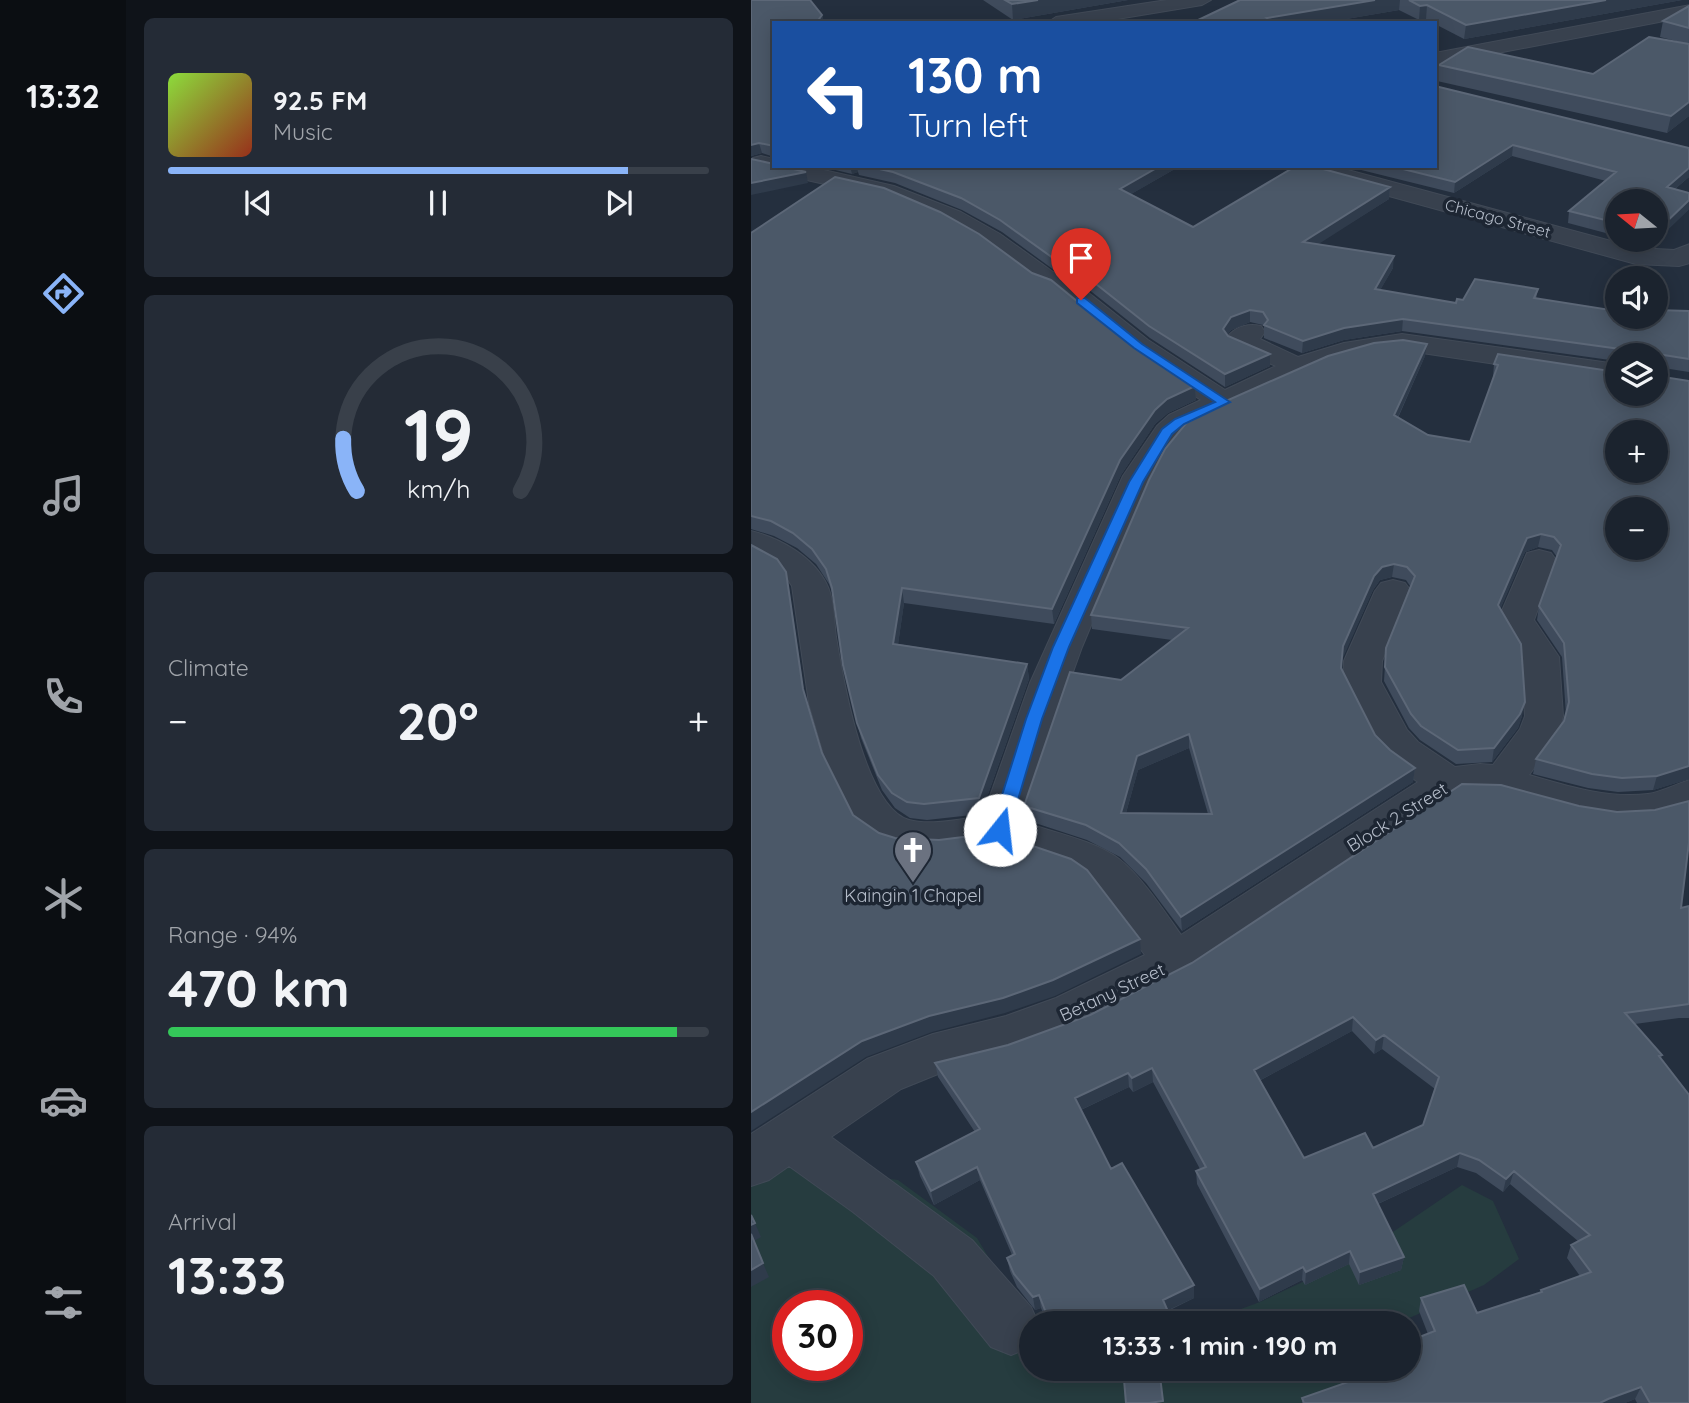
<!DOCTYPE html>
<html lang="en">
<head>
<meta charset="utf-8">
<style>
  body { margin:0; font-family:Quicksand,sans-serif; background:#242b36; color:#f1f3f6; height:100vh; display:flex; flex-direction:column; font-size:26px; white-space:nowrap }
  * { box-sizing:border-box; margin:0 }
  p { font-size:23px; color:#a0a4aa }
  .icon { flex:none; width:38px; height:38px; fill:none; stroke:currentColor; stroke-width:2; stroke-linecap:round; stroke-linejoin:round }
  .map { position:relative; flex:1; overflow:hidden }
  .side { display:flex; flex-direction:column; gap:18px; padding:18px; background:#0f1319; width:625px }
  .side>* { flex:none }
  .top-card { position:absolute; left:21px; top:21px; width:665px; height:147px; border-radius:0px; box-shadow:0 4px 18px #0003,0 0 0 2px #39404a; background:#1a4fa0; color:#fff; overflow:hidden }
  .needle { width:46px; rotate:288deg }
  .buttons { position:absolute; left:854px; top:189px; display:grid; gap:14px }
  .buttons a { display:grid; place-items:center; width:63px; height:63px; border-radius:50%; background:#1b232e; box-shadow:0 4px 18px #0003,0 0 0 2px #39404a; font-size:35px }
  .speed { position:absolute; left:21px; top:1290px; display:flex; gap:14px; font-size:35px; font-weight:700; text-align:center }
  .speed>* { display:grid; place-content:center; width:91px; height:91px; border-radius:50%; background:#1b232e; box-shadow:0 4px 18px #0003,0 0 0 2px #39404a; line-height:1 }
  .speed .limit { border:10px solid #d22; background:#fff; color:#111 }
  .pin { position:absolute; display:grid; place-items:center; width:60px; height:60px; color:#fff; margin:-72px -30px; border-radius:50% 50% 50% 0; rotate:-45deg; box-shadow:0 0 7px #0007 }
  .pin .icon { rotate:45deg }
  .me { position:absolute; width:77px; margin:-38px; rotate:16deg; stroke-linejoin:round; filter:drop-shadow(0 0 5px #0008) }
  .turn { display:flex; align-items:center; gap:24px; height:147px; padding:0 21px; font-size:32px }
  .turn .icon { width:91px; height:91px; stroke-width:2.5 }
  .turn b { display:block; font-size:49px; line-height:60px }
  .big { font-size:52px; font-weight:700; line-height:1.1 }
  .side .card { flex:1; display:flex; flex-direction:column; justify-content:center; gap:10px; min-width:0; padding:0 24px; border-radius:10px; background:#242b36 }
  .side .dial { align-items:center; gap:0 }
  .dial svg { height:182px; overflow:visible; fill:none; stroke:#39404a; stroke-width:7; stroke-linecap:round; text-anchor:middle }
  .dial text { fill:#f1f3f6; stroke:none }
  .song { display:flex; align-items:center; gap:21px }
  .cover { width:84px; height:84px; border-radius:10px; background:linear-gradient(135deg,hsl(90 70% 55%),hsl(10 70% 35%)) }
  .played { height:7px; border-radius:4px; background:linear-gradient(90deg,#8ab4f8 85%,#39404a 85%) }
  .keys { display:flex; justify-content:space-around; direction:ltr }
  .heat { display:flex; justify-content:space-between; align-items:center; font-size:38px; direction:ltr }
  .charge { height:10px; border-radius:5px; background:linear-gradient(90deg,#34c759 94%,#39404a 0) }
  .trip { position:absolute; left:268px; top:1311px; width:402px; height:70px; border-radius:35px; background:#1b232e; box-shadow:0 4px 18px #0003,0 0 0 2px #39404a; font-weight:700; line-height:70px; text-align:center }
  main { display:flex; flex:1; min-height:0 }
  .dock { display:flex; flex-direction:column; width:126px; justify-content:space-around; align-items:center; background:#0b0e12; color:#a0a4aa }
  .dock .icon { width:49px; height:49px }
  .dock .on { color:#8ab4f8 }
  .dock b { font-size:32px; color:#f1f3f6 }
  .map>svg:first-child { display:block }
  .green { fill:#263c3f; fill-rule:evenodd }
  .lines { fill:none; stroke-linecap:round; stroke-linejoin:round }
  .street-casing { stroke:#414a57; stroke-width:2 }
  .street { fill:#38414e; fill-rule:evenodd }
  .wall { fill:#3f4b5c; fill-rule:evenodd }
  .shaded-wall { fill:#2f3b4b }
  .building { fill:#4b5868; stroke:#5c6777; stroke-width:2; fill-rule:evenodd }
  .route { fill:#1a73e8; stroke:#114b97; stroke-width:2 }
  .labels { text-anchor:middle; dominant-baseline:central; stroke-width:7; stroke-linejoin:round; paint-order:stroke }
  .far-street-label { font-size:16px; fill:#b4bcc9; stroke:#1d2633 }
  .street-label { font-size:18px; fill:#b4bcc9; stroke:#1d2633 }
  .poi-label { font-size:18px; fill:#b4bcc9; stroke:#1d2633 }
</style>
</head>
<body>
<main>
<nav class="dock">
<b>13:32</b>
<svg class="icon on" aria-label="directions" viewBox="0 0 24 24"><path d="M12 3l9 9-9 9-9-9zM9 14v-3h6M13 9l2 2-2 2"/></svg>
<svg class="icon" aria-label="music" viewBox="0 0 24 24"><path d="M9 18V5l10-2v13"/><circle cx="6" cy="18" r="3"/><circle cx="16" cy="16" r="3"/></svg>
<svg class="icon" aria-label="phone" viewBox="0 0 24 24"><path d="M5 4h4l2 5-3 2q2 4 5 5l2-3 5 2v4C11 20 4 13 5 4z"/></svg>
<svg class="icon" aria-label="climate" viewBox="0 0 24 24"><path d="M12 3v18M4 7l16 10M4 17L20 7"/></svg>
<svg class="icon" aria-label="car" viewBox="0 0 24 24"><path d="M5 17H2v-5l4-1 3-4h7l3 4 3 1v5h-3M9 17h6M6 11h13"/><circle cx="7" cy="17" r="2"/><circle cx="17" cy="17" r="2"/></svg>
<svg class="icon" aria-label="filters" viewBox="0 0 24 24"><path d="M4 7h16M4 17h16"/><circle cx="9" cy="7" r="2"/><circle cx="15" cy="17" r="2"/></svg>
</nav>
<section class="side">
<div class="card">
<div class="song"><i class="cover"></i><div><b>92.5 FM</b><p>Music</p></div></div>
<div class="played"></div>
<div class="keys"><svg class="icon" aria-label="previous" viewBox="0 0 24 24"><path d="M18 5L8 12l10 7zM5 5v14"/></svg><svg class="icon" aria-label="pause" viewBox="0 0 24 24"><path d="M8 5v14M16 5v14"/></svg><svg class="icon" aria-label="next" viewBox="0 0 24 24"><path d="M6 5l10 7-10 7zM19 5v14"/></svg></div>
</div>
<div class="card dial"><svg viewBox="0 0 100 80">
<path d="M14 69A42 42 0 1 1 86 69"/>
<path d="M14 69A42 42 0 0 1 8 46" stroke="#8ab4f8"/>
<text x="50" y="56" font-size="32" font-weight="700">19</text>
<text x="50" y="72" font-size="11">km/h</text>
</svg></div>
<div class="card"><p>Climate</p>
<div class="heat"><a>−</a><b class="big">20°</b><a>+</a></div>
</div>
<div class="card"><p>Range · 94%</p><b class="big">470 km</b><div class="charge"></div></div>
<div class="card"><p>Arrival</p><b class="big">13:33</b></div>
</section>
<div class="map">
<svg width="939" height="1403" viewBox="0 0 939 1403">
  <rect width="100%" height="100%" fill="#242f3e"/>
  <!-- green -->
  <path class="green" d="M35 1164 147 1180 226 1238 280 1329V1368L331 1369 353 1380 369 1368H658L672 1380 615 1403H0V1184ZM37 1306H96V1365H37Z
    M711 1185 742 1201 768 1259 733 1285 647 1323H452L509 1302 605 1257Z"/>
  <g class="lines">
    <defs>
      <path id="street" d="M416 0H460L451 5 342 23H296L305 17Z
        M939 5V16L684 65V53Z
        M10 156 23 159V166H55L143 186 210 212 249 234 302 272 320 279 397 340 474 390 525 366 478 346 474 340C483 327 495 323 510 326L514 332 509 339 547 357 593 343 651 334 866 364V382L651 350 622 353 575 366 440 427 428 439 412 461 396 492 331 647 292 755 272 822C301 832 345 841 368 859 391 877 413 911 430 935L667 782 639 762 625 747 592 682 593 661 624 591 630 583 642 580 654 583 660 591 631 661 630 682 656 730 667 742 704 767 729 764 742 765 769 729 774 716 770 657 747 620 776 553 788 550 800 553 805 560 783 620 808 657 812 716 808 733 778 775C816 786 857 799 897 794 911 792 925 784 939 780V811C883 833 841 823 786 807 757 798 739 791 708 796L440 975 339 1026 258 1056 187 1074 150 1089 80 1137 221 1240 280 1307 287 1323H280V1347L260 1355 240 1347 183 1276 102 1212 38 1166 18 1180 0 1186V1134L116 1059 182 1034 255 1016 305 998 394 955 339 883 323 872 247 846 191 853 148 851 133 846 107 828 77 768 58 703 41 586 32 572 0 555V531C29 538 63 557 76 585 83 599 83 621 85 637 92 678 113 807 158 820 180 826 209 819 232 816L279 683 372 476 406 426 418 415 450 400 377 352 302 291 284 284 231 244 192 222 136 198 2 168V158Z
        M544 166H582L886 248 923 250 939 244V263L928 266 885 264 547 171Z"/>
    </defs>
    <!-- street casing -->
    <use href="#street" class="street-casing"/>
    <!-- street -->
    <use href="#street" class="street"/>
  </g>
  <!-- wall -->
  <path class="wall" d="M0 0 71 15 73 23H23V157L11 153 0 156Z
    M232 0H377L262 20Z
    M489 0H931L713 39 684 24V23H682L675 19 668 20 648 10 572 23H441Z
    M938 6V116L916 133 686 81 688 65 842 74 933 43 909 37 912 21Z
    M684 87 938 177 924 189 938 193V209L901 245 883 240H905V201H866V236L817 223 818 211 855 181 761 156 703 193 594 166H684Z
    M68 166H429L380 194 442 227 639 187 638 199 566 244 642 268 629 290 705 303 712 300 787 289 785 299 905 317V310L938 311V372L906 367V376L938 779 902 790 867 792 837 788 782 774 785 759 813 721 815 715 811 657 786 620 788 606 806 557 801 550 787 547 774 552 749 609 771 716 767 728 741 762 705 764 669 740 658 728 633 681 635 648 659 586 655 580 641 577 629 580 622 590 591 659 590 668 624 735 639 750 664 768 662 782 431 931 395 883 369 857 336 840 275 820 273 806 370 680 421 640 341 629 340 615 674 356 647 418 677 435 719 442 743 377H742L743 364 866 394 905 355H866V361L651 331 593 340 551 353 513 338V326L512 325 499 322 480 330 476 335 519 354V366L474 387 399 338 322 277 303 270 251 232 211 210 144 183 108 175 107 172 101 174ZM438 748 457 814 375 813 387 770Z
    M0 233 281 273 375 341 444 386 445 400 417 413 404 424 370 475 303 624 153 603 147 644 276 664 278 679 230 814 176 820 159 818 144 808 131 790 110 738 92 665 82 595 78 584 65 564 46 548 23 536 0 529Z
    M828 806 866 812 904 810 930 908 938 906V1018H928L884 1024 911 1055 910 1058 938 1403H886L884 1399 874 1403H551V1398L617 1375 615 1368H658L677 1334 668 1311 670 1298 726 1313 789 1293 790 1290 829 1276 816 1258 820 1245 827 1241 759 1184 752 1192 725 1173 706 1167 627 1204 653 1257 650 1270 608 1285 598 1264 554 1285 551 1280 508 1302 446 1184 445 1171 449 1169 402 1082 382 1092 378 1087 330 1110 360 1169 443 1285V1298L417 1311 422 1323H296L290 1308 284 1310 266 1287 259 1271 256 1258 261 1255 229 1180 183 1205 169 1176 165 1162 224 1132 187 1077 184 1063 257 1045 339 1015ZM601 1031 623 1054 631 1049 684 1089 672 1125 622 1148 553 1158 508 1081Z"/>
  <!-- shaded-wall -->
  <path class="shaded-wall" d="M287 0H377L262 20 261 4Z
    M624 0H649L648 10 572 23H515L516 18Z
    M855 0H931L713 39 715 25Z
    M676 5 675 19 668 20 669 6Z
    M71 15 73 23H65Z
    M938 102V116L916 133 920 116Z
    M8 143 11 153 0 156V145Z
    M762 145 761 156 703 193 704 182Z
    M99 166H106L107 172 101 174Z
    M409 166H429L370 200 369 189Z
    M938 168V177L913 198 916 187Z
    M55 172 57 183 0 195V183Z
    M639 187 638 199 552 254V242Z
    M938 200V209L901 245 902 240H905V232Z
    M643 256 642 268 623 301 624 289Z
    M499 310V322L480 330 472 341V329L480 317Z
    M652 319 651 331 593 340 551 353 552 341 593 328Z
    M676 344 674 356 642 428 643 415Z
    M519 354V366L474 387V374Z
    M444 386 445 400 417 413 404 424 370 475 303 624 301 609 369 460 404 410 416 399Z
    M790 534 787 547 774 552 745 619 747 605 776 538Z
    M643 564 641 577 629 580 622 590 591 660 592 646 623 576 631 567Z
    M35 572 38 587 55 704 52 689Z
    M151 588 153 603 145 659 142 644Z
    M276 664 278 679 230 814 228 798Z
    M774 702 771 716 767 728 741 762 743 748Z
    M438 734V748L387 770 371 827 370 813 386 756Z
    M938 766V779L902 790 906 776Z
    M664 768 662 782 431 931 430 917Z
    M389 939 390 954 304 996 254 1013 181 1032 115 1057 0 1131V1112L111 1041Z
    M602 1017 601 1031 502 1084 503 1070Z
    M633 1035 631 1049 623 1054 625 1040Z
    M401 1068 402 1082 382 1092 381 1078Z
    M377 1073 378 1087 325 1112 324 1098Z
    M709 1153 706 1167 620 1207 622 1194Z
    M226 1167 229 1180 183 1205 180 1191Z
    M763 1171 759 1184 752 1192 755 1179Z
    M4 1223 10 1237 3 1241 0 1234V1225Z
    M599 1251 598 1264 554 1285 555 1272Z
    M653 1257 650 1270 608 1285 609 1272Z
    M12 1263 18 1277 0 1287V1270Z
    M552 1267 551 1280 508 1302 509 1289Z
    M443 1285V1298L413 1312 412 1300Z
    M288 1295 290 1308 284 1310 282 1297Z
    M890 1387 884 1399 874 1403H849L857 1399Z"/>
  <!-- building -->
  <path class="building" d="M0 0H59L71 15 65 23H23V146L8 143 0 145Z
    M254 0H287L261 4Z
    M489 0H624L516 18 521 21 516 23H441Z
    M658 0H855L715 25 676 5 669 6Z
    M938 6V28L912 21Z
    M898 37 938 44V102L920 116 688 65 717 47 842 74Z
    M684 86 938 148V168L916 187 938 193V200L905 232V201H866V223L818 211 865 172 762 145 704 182 640 166H684Z
    M0 159 23 164V166H30L55 172 0 183Z
    M115 166H409L369 189 442 227 545 166H561L639 187 552 242 643 256 624 289 705 303 706 299 712 300 724 279 787 289 783 298 866 311V317H906L905 310 938 311V359L906 354V376L938 381V766L906 776 871 778 841 774 785 759 813 721 818 702 813 643 788 606 810 545 803 537 790 534 776 538 747 605 770 644 774 702 769 714 743 748 707 750 670 726 660 714 634 667 635 648 664 576 656 567 643 564 631 567 623 576 592 646 590 668 624 735 639 750 664 768 430 917 395 869 368 843 335 825 273 806 319 672 370 680 437 628 340 615 398 480 414 449 441 416 577 356 623 343 652 340 676 344 643 415 677 435 719 442 747 365 743 364 747 354 866 372V394H905V355H871V351L869 349 652 319 593 328 552 341 513 325 517 320 512 312 499 310 480 317 472 329 477 336 519 354 474 374 398 326 321 265 302 258 249 220 210 198 142 172ZM866 432H905V471H866ZM866 509H905V548H866ZM438 734 461 814 370 813 386 756Z
    M84 177 133 188 189 212 228 234 281 273 300 280 375 341 444 386 416 399 404 410 369 460 301 609 151 588 142 644 276 664 228 798 173 804 156 802 141 793 127 775 106 723 92 665 81 588 75 569 61 549 42 533 20 521 0 516V233Z
    M0 545 26 559 35 572 52 689 71 753 102 815 128 833 144 838 188 840 244 833 320 859 336 870 389 939 302 980 252 998 178 1016 111 1041 0 1112Z
    M711 784 750 785 828 806 866 812 904 810 938 801V842L930 908 938 906V1004L874 1013 911 1055 908 1056 938 1095V1403H899L890 1387 857 1399 849 1403H553L551 1398 623 1373 621 1368H658V1341L684 1331 670 1298 713 1285 726 1313 791 1292 790 1290 840 1272 820 1245 839 1235 763 1171 755 1179 728 1160 709 1153 622 1194 653 1257 609 1272 599 1251 555 1272 552 1267 509 1289 445 1171 455 1167 401 1068 381 1078 377 1073 324 1098 360 1169 371 1163 443 1285 412 1300 422 1323H299L288 1295 282 1297 263 1274 256 1258 264 1254 226 1167 180 1191 165 1162 229 1129 184 1063 257 1045 339 1015 441 963ZM602 1017 625 1040 633 1035 688 1077 672 1125 622 1148 614 1133 553 1158 503 1070Z
    M0 1215 4 1223 0 1225Z
    M0 1234 12 1263 0 1270Z
    M372 1368H408L412 1401 398 1403H375Z"/>
  <!-- route -->
  <path class="route" d="M326 298H334L391 344 479 402 433 424 421 434 392 482 318 647 291 719 258 830 255 834H243L240 830 275 719 302 647 378 482 411 429 424 419 464 402 383 348 326 303Z"/>
  <!-- icons -->
  <defs>
    <symbol id="church-pin" viewBox="-11 -11 22 30"><path d="M0 17L-7.5 6A9.5 9.5 0 1 1 7.5 6Z" fill="#6b7280" stroke="#1d2633"/><path d="M-1.2-6h2.4v3.5h3.3v2.4h-3.3V6h-2.4V-.1h-3.3v-2.4h3.3Z" fill="#fff"/></symbol>
  </defs>
  <g fill-rule="evenodd">
    <use href="#church-pin" x="140" y="828" width="44" height="60"/>
  </g>
  <g class="labels">
    <!-- far-street labels -->
    <g class="far-street-label">
      <text transform="translate(747 218) rotate(15)">Chicago Street</text>
    </g>
    <!-- street labels -->
    <g class="street-label">
      <text transform="translate(646 817) rotate(-32)">Block 2 Street</text>
      <text transform="translate(361 992) rotate(-25)">Betany Street</text>
    </g>
    <!-- poi labels -->
    <g class="poi-label">
      <text x="162" y="895">Kaingin 1 Chapel</text>
    </g>
  </g>
</svg>
<div class="buttons">
<a><svg class="needle" viewBox="-14 -14 28 28"><path d="M0-13l5 13h-10z" fill="#e53935"/><path d="M0 13l5-13h-10z" fill="#a0a4aa"/></svg></a>
<a><svg class="icon" aria-label="sound" viewBox="0 0 24 24"><path d="M4 9h4l5-4v14l-5-4H4zM17 9q2 3 0 6"/></svg></a>
<a><svg class="icon" aria-label="layers" viewBox="0 0 24 24"><path d="M12 4l9 5-9 5-9-5zM3 14l9 5 9-5"/></svg></a>
<a>+</a>
<a>−</a>
</div>
<div class="speed"><div class="limit">30</div></div>
<div class="pin" style="left:330px;top:300px;background:#d93025"><svg class="icon" aria-label="arrive" viewBox="0 0 24 24"><path d="M6 21V4h12l-3 4 3 4H6"/></svg></div>
<svg class="me" style="left:249px;top:830px" viewBox="-20 -20 40 40"><circle r="19" fill="#fff"/><path d="M0-13L10 11 0 6-10 11z" fill="#1a73e8"/></svg>
<div class="trip">13:33 · 1 min · 190 m</div>
<div class="top-card">
<div class="turn"><svg class="icon" aria-label="left" viewBox="0 0 24 24"><path d="M17 20v-9H6M10 6l-5 5 5 5"/></svg><div><b>130 m</b>Turn left</div></div>
</div>
</div>
</main>
</body>
</html>
